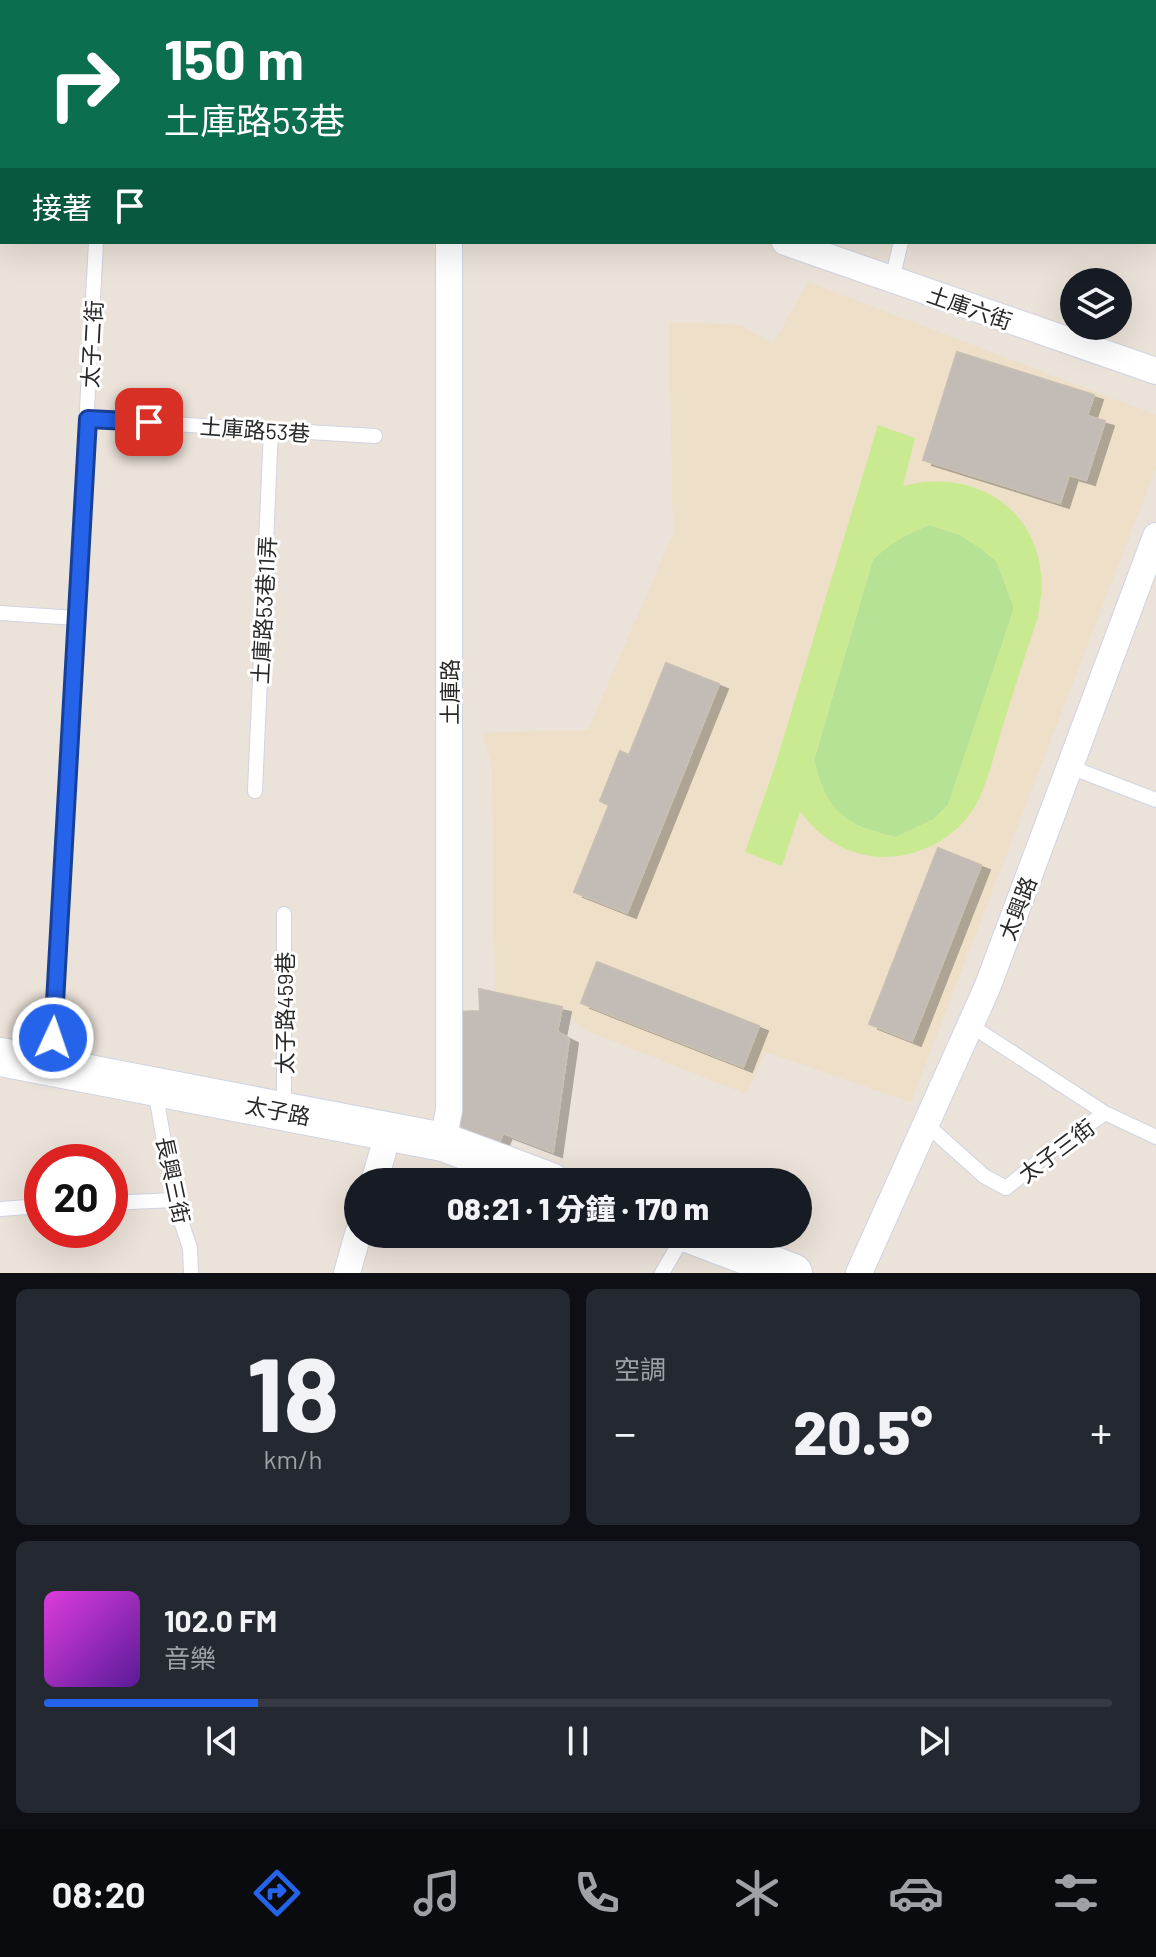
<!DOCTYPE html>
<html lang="zh-TW">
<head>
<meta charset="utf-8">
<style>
  body { margin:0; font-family:Barlow,"Noto Sans TC",sans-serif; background:#242831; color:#f1f3f6; height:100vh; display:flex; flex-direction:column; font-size:30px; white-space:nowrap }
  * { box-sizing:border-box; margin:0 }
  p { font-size:26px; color:#9ea1a6 }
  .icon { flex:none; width:44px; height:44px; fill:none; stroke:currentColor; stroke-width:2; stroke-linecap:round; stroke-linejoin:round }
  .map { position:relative; height:1273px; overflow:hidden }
  .side { display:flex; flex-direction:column; gap:16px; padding:16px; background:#0d0f14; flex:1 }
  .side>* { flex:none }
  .top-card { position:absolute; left:0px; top:0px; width:1156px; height:244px; box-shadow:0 8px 32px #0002; background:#0b6e4f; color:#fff; overflow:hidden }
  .tools { position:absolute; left:1060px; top:268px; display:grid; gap:16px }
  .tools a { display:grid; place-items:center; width:72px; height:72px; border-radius:50%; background:#171b24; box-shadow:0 8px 32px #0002; font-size:40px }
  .speed { position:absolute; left:24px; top:1144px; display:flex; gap:16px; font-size:40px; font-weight:700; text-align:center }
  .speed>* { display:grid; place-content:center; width:104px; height:104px; border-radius:50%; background:#171b24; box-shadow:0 8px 32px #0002; line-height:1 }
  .speed .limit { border:12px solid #d22; background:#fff; color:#111 }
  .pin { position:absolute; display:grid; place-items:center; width:68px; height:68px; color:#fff; margin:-34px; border-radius:16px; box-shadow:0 4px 12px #0006 }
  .me { position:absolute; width:88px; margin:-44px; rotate:3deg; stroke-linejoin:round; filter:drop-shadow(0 0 6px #0008) }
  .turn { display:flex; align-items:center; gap:28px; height:168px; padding:0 32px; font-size:36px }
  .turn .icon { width:104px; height:104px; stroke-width:2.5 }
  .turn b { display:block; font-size:56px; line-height:68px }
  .then { display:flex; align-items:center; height:76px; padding:0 32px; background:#0003; gap:16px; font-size:30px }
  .big { font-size:60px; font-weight:800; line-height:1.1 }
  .side .card { flex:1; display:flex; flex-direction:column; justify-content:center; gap:12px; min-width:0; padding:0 28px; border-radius:12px; background:#242831 }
  .side .dial { align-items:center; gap:0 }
  .dial b { font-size:104px; line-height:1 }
  .song { display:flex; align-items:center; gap:24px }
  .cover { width:96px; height:96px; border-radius:12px; background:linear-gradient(135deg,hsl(300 70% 55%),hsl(270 70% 35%)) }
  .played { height:8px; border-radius:4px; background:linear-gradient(90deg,#2563eb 20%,#363941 20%) }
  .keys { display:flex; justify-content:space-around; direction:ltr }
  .heat { display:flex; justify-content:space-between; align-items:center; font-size:44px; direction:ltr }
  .side .tiles { flex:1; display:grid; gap:16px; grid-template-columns:1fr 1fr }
  .card:last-child { grid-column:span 2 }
  .trip { position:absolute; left:344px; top:1168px; width:468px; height:80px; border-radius:40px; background:#171b24; box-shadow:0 8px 32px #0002; font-weight:800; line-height:80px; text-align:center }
  .tab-bar { display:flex; height:128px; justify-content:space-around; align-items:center; background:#090b0e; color:#9ea1a6 }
  .tab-bar .icon { width:56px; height:56px }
  .tab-bar .active { color:#2563eb }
  .tab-bar b { font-size:36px; color:#f1f3f6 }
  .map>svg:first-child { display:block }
  .education { fill:#eddfc8 }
  .green { fill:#b5e295 }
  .pitch { fill:#caea91; fill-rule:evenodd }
  .building { fill:#c3bcb6; stroke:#c6beb3; stroke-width:2; filter:url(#shadow) }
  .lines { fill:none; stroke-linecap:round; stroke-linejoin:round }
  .lane-casing { stroke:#cfd4e2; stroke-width:16 }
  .street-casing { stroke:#cfd4e2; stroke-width:28 }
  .secondary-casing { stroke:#cfd4e2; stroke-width:40 }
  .lane { stroke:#fff; stroke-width:14 }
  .street { stroke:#fff; stroke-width:26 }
  .secondary { stroke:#fff; stroke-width:38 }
  .route-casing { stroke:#184099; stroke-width:20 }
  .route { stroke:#2563eb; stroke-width:14 }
  .labels { text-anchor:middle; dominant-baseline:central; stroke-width:6; stroke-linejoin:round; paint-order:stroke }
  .street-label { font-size:22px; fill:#282828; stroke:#fff }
</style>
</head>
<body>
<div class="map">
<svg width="1156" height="1273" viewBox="0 0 1156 1273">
  <defs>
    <filter id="shadow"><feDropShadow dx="9" dy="5" stdDeviation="0" flood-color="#0004"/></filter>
  </defs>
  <rect width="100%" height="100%" fill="#ebe2d9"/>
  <!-- education -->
  <path class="education" d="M808 282 1156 415V468L911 1102 765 1052 746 1094 580 1028 567 1008 495 993 492 766 482 733 588 730 673 534 669 322 740 325 773 344Z"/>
  <!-- green -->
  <path class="green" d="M929 525 960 535 982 549 997 562 1014 608 948 805 934 819 896 837C844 825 827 813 814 760L873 559C890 543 907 534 929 525Z"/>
  <!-- pitch -->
  <path class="pitch" d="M878 425 915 438 903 486C968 469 1034 502 1041 574 1043 589 1040 603 1038 617 1026 652 1015 687 1004 722 996 747 990 774 980 797 963 835 921 858 881 857 847 855 819 838 800 811L782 866 745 852 775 766ZM929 525 960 535 982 549 997 562 1014 608 948 805 934 819 896 837C844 825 827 812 814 760L873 560C890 543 907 534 929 525Z"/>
  <!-- building -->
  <path class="building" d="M957 352 1094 395 1087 416 1105 421 1086 480 1069 475 1060 503 923 460Z
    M666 663 719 684 627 913 574 892 609 805 600 801 620 751 629 755Z
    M938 848 981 865 912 1041 869 1024Z
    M597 962 759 1026 743 1067 581 1003Z
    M479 989 562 1007 557 1032 569 1038 553 1152 503 1133 498 1145 469 1140 459 1122 455 1012 480 1011Z"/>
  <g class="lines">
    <defs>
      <path id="lane" d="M136 0 137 2
        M550 0 552 2
        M518 2 525 0
        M957 2V0
        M0 225H2
        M892 280 901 242
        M88 419 375 436
        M0 613 76 618
        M1070 767 1156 800
        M255 791 271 430
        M970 1025 1105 1113
        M52 1064 96 242
        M155 1089 174 1200 190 1248 191 1273
        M284 1111V914
        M926 1124 984 1176 1006 1188 1054 1149 1105 1113 1156 1137
        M110 1203 174 1200
        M0 1209 42 1206
        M662 1273 685 1234"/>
      <path id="street" d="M448 0V2
        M785 242 1156 371
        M443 1142 449 1110V242
        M374 1182 389 1131
        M347 1273 358 1234
        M859 1273 987 988 1156 536"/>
      <path id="secondary" d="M0 1057 443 1142 551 1182
        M690 1234 793 1273"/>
    </defs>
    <!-- lane casing -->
    <use href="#lane" class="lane-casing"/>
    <!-- street casing -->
    <use href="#street" class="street-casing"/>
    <!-- secondary casing -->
    <use href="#secondary" class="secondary-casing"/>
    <!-- lane -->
    <use href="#lane" class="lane"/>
    <!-- street -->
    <use href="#street" class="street"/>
    <!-- secondary -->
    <use href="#secondary" class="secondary"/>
  </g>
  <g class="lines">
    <defs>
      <path id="route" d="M53 1038 88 419 149 422"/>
    </defs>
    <!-- route casing -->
    <use href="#route" class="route-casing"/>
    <!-- route -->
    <use href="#route" class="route"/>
  </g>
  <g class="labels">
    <!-- street labels -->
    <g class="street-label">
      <text transform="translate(970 307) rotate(19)">土庫六街</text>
      <text transform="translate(91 344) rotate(-87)">太子二街</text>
      <text transform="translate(255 429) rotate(4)">土庫路53巷</text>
      <text transform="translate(263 610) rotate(-87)">土庫路53巷11弄</text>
      <text transform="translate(449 692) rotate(-90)">土庫路</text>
      <text transform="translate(1017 908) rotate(-69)">太興路</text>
      <text transform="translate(284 1013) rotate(-90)">太子路459巷</text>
      <text transform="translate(278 1110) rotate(11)">太子路</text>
      <text transform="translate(1056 1150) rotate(-37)">太子三街</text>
      <text transform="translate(174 1180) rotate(78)">長興三街</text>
    </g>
  </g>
</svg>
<div class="tools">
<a><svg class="icon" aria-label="layers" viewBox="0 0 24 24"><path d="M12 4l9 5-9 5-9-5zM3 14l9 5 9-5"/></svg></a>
</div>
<div class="speed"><div class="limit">20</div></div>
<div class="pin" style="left:149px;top:422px;background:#d93025"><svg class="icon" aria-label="arrive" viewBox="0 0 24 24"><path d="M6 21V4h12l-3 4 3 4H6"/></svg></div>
<svg class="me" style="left:53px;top:1038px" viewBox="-20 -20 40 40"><circle r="17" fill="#2563eb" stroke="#fff" stroke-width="3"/><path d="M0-11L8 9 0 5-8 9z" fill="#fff"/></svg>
<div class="trip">08:21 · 1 分鐘 · 170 m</div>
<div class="top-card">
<div class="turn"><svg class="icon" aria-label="right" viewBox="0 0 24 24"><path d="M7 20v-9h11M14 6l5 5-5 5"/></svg><div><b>150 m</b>土庫路53巷</div></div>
<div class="then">接著<svg class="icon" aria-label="arrive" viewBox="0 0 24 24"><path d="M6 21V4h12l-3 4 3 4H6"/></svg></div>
</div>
</div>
<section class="side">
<div class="tiles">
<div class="card dial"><b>18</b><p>km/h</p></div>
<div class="card"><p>空調</p>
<div class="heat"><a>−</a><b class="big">20.5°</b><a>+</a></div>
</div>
<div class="card">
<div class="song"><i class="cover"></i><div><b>102.0 FM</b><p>音樂</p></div></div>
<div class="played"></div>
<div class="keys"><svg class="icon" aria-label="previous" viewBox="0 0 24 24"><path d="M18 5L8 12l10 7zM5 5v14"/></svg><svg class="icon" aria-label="pause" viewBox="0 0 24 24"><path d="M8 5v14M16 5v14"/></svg><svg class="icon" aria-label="next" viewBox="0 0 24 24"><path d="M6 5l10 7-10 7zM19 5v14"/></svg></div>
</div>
</div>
</section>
<nav class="tab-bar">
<b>08:20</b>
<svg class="icon active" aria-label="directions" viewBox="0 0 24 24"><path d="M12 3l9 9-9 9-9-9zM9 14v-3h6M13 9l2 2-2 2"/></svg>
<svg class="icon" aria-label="music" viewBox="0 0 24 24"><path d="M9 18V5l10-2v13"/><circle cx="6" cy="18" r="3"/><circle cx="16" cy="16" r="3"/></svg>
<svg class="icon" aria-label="phone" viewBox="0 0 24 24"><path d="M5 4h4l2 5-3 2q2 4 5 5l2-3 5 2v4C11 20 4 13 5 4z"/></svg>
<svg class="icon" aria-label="climate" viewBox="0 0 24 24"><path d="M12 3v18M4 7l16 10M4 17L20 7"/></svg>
<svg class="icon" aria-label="car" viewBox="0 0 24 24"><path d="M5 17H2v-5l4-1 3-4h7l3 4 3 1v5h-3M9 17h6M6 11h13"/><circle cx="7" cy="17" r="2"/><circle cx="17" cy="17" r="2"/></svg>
<svg class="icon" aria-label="filters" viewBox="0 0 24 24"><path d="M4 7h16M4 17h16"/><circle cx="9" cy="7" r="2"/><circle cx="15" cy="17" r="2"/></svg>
</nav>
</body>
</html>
